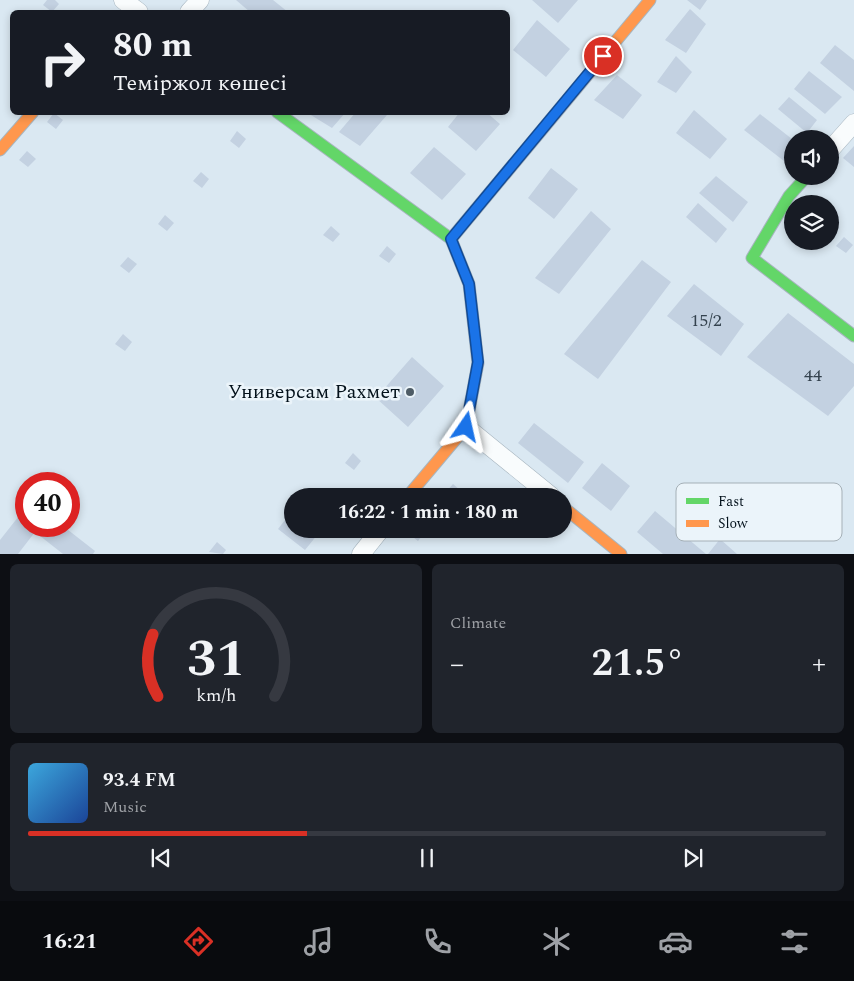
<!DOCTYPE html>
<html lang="en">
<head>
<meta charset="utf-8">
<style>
  body { margin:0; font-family:Spectral,serif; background:#20242c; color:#f1f3f6; height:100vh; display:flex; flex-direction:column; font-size:19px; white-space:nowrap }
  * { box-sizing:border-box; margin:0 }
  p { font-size:16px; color:#9ea1a6 }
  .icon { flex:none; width:28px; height:28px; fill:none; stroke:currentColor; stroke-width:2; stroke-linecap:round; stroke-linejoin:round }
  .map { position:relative; height:554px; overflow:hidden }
  .drawer { display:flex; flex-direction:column; gap:10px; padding:10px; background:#0d0f14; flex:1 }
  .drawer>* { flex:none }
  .guide { position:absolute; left:10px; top:10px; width:500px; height:105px; border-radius:8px; box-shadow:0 2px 8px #0003; background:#171b24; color:#f1f3f6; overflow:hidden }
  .buttons { position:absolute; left:784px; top:130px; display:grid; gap:10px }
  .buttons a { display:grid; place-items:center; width:55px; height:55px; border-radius:50%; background:#171b24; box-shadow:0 2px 8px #0003; font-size:25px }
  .speed { position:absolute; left:15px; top:472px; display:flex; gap:10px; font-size:25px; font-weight:700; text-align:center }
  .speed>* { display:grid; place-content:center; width:65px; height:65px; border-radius:50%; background:#171b24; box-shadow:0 2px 8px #0003; line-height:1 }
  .speed .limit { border:8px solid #d22; background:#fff; color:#111 }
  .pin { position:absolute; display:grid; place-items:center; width:42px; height:42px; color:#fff; margin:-21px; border:2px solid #fff; border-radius:50%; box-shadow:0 1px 5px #0007 }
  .me { position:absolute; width:55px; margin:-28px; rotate:11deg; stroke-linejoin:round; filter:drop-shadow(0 0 4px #0008) }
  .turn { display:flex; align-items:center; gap:18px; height:105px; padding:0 20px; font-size:22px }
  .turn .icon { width:65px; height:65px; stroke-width:2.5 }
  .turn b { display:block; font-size:35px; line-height:42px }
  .big { font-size:38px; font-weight:700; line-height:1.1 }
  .drawer .tile { flex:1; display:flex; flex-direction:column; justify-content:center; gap:8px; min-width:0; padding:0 18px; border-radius:8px; background:#20242c }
  .drawer .dial { align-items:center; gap:0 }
  .dial svg { height:130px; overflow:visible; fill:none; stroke:#363941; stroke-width:7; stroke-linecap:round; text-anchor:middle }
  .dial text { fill:#f1f3f6; stroke:none }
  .song { display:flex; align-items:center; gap:15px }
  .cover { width:60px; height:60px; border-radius:8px; background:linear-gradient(135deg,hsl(200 70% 55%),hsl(220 70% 35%)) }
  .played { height:5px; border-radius:2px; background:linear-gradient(90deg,#d93025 35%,#363941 35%) }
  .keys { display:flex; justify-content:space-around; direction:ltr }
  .heat { display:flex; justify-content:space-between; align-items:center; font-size:28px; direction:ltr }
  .drawer .tiles { flex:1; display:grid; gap:10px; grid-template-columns:1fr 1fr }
  .tile:last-child { grid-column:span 2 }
  .trip { position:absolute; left:284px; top:488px; width:288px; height:50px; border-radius:25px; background:#171b24; box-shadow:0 2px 8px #0003; font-weight:700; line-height:50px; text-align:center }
  .tabs { display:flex; height:80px; justify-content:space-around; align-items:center; background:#090b0e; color:#9ea1a6 }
  .tabs .icon { width:35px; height:35px }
  .tabs .selected { color:#d93025 }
  .tabs b { font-size:22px; color:#f1f3f6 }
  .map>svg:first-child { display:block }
  .building { fill:#c3d1e1 }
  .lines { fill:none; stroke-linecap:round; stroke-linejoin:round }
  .street-casing { stroke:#a7b5bf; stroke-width:19 }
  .fast-casing { stroke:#a7b5bf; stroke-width:13 }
  .slow-casing { stroke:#a7b5bf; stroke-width:13 }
  .street { stroke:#f9fcfd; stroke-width:18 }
  .fast { stroke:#63d668; stroke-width:11 }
  .slow { stroke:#ff974d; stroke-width:11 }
  .route-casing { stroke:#114b97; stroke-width:12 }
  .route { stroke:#1a73e8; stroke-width:9 }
  .poi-dot { fill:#4e5c66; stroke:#ebf4fa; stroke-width:2 }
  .labels { text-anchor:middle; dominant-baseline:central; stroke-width:5; stroke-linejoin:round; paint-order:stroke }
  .number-label { font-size:18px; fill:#34424e }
  .poi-label { font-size:20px; fill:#03111b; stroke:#ebf4fa; text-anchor:end }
  .key { fill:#ebf4fa; stroke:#a5b0b7; stroke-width:1 }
  .key-label { font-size:14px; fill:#03111b }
</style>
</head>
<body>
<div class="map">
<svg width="854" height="554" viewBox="0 0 854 554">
  <rect width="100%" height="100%" fill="#dae8f2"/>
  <!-- building -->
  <path class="building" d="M47 0H55L59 4 52 12 43 5Z
    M236 0H273L288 12H250Z
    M532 0H578L558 23Z
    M687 0H707L700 10Z
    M690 9 706 24 686 53 665 40Z
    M537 20 570 49 546 77 513 50Z
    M835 45 854 60V91L820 63Z
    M676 56 692 72 676 93 657 82Z
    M809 71 842 97 825 114 794 89Z
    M617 75 642 95 623 119 594 100Z
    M789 97 817 120 807 133 778 109Z
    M694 110 727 139 710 159 676 133Z
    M306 112H346L332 128Z
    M356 112H383L387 115 360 146 339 132Z
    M460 112H486L500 124 476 151 448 127Z
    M54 113 63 120 56 129 47 122Z
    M760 114 792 139V152L784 161 744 130Z
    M237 131 246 139 239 148 230 141Z
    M854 146V167L843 158Z
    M434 147 466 174 442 200 410 173Z
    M27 151 36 159 28 167 19 160Z
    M551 168 578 189 554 219 528 198Z
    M201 172 209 179 202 188 193 181Z
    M716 176 748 202 733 222 699 193Z
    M698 203 727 229 716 243 686 217Z
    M591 211 611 229 559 294 535 278Z
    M165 215 174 223 167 231 158 224Z
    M331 226 340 234 333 242 323 235Z
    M844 237 853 245 846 253 836 246Z
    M387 246 396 254 389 263 379 256Z
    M128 257 137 264 129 273 120 266Z
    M642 260 671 282 598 379 564 354Z
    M694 284 744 324 721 356 667 316Z
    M788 313 854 364V386L828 416 747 357Z
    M123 334 132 342 125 351 115 344Z
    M412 357 444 386 408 427 376 398Z
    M534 423 584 462 568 483 518 443Z
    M353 453 361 461 354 470 345 463Z
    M602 463 630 486 611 511 582 488Z
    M453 484 461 491 458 496H449L445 493Z
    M26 507V526H63L95 551 93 554H63L35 532 18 554H0V540Z
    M292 511V529H322L305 550 278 529Z
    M655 511 706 554H663L637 532Z
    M413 529H421L425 532 418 541 409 534Z
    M720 539 737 554H708Z
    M217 542 226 550 223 554 209 552Z"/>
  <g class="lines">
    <defs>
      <path id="street" d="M123 0 139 12
        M189 12 200 0
        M830 150 854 123
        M466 427 551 496
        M361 554 381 529"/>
      <path id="fast" d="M277 112 451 239
        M807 176 789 196 752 258 854 336"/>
      <path id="slow" d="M0 150 33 112
        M451 239 650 0
        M408 496 466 427 478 363 469 284 451 239
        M562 506 621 554"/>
    </defs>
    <!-- street casing -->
    <use href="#street" class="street-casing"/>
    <!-- fast casing -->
    <use href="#fast" class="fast-casing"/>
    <!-- slow casing -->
    <use href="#slow" class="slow-casing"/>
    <!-- street -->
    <use href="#street" class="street"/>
    <!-- fast -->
    <use href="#fast" class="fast"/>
    <!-- slow -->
    <use href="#slow" class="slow"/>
  </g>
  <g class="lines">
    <defs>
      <path id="route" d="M466 427 478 362 469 284 451 239 603 56"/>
    </defs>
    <!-- route casing -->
    <use href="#route" class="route-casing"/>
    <!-- route -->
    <use href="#route" class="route"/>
  </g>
  <!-- markers -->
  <circle class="poi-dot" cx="410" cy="392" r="5"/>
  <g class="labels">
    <!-- number labels -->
    <g class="number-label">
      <text x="706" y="320">15/2</text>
      <text x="813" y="375">44</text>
    </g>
    <!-- poi labels -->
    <g class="poi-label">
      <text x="400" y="392">Универсам Рахмет</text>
    </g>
  </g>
  <!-- legend -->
  <rect x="676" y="483" width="166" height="58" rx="8" class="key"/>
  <rect x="686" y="498" width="23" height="6" fill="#63d668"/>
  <rect x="686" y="520" width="23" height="7" fill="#ff974d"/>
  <g class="key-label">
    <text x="718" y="506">Fast</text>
    <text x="718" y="528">Slow</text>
  </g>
</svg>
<div class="buttons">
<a><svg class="icon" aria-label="sound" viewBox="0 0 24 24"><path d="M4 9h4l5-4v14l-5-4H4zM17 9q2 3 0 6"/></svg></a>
<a><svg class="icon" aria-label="layers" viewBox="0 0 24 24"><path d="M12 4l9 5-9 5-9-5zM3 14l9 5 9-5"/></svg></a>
</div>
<div class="speed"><div class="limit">40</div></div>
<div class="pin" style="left:603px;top:56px;background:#d93025"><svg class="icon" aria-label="arrive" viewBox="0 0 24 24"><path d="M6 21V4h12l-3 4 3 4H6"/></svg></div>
<svg class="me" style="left:466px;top:427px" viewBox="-20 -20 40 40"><path d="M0-17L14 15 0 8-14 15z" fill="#1a73e8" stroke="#fff" stroke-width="4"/></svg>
<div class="trip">16:22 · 1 min · 180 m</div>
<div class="guide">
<div class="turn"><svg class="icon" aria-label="right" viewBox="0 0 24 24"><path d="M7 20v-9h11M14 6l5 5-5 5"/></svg><div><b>80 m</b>Теміржол көшесі</div></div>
</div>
</div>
<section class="drawer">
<div class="tiles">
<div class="tile dial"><svg viewBox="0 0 100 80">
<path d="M14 69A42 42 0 1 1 86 69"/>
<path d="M14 69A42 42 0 0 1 11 31" stroke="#d93025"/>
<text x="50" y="56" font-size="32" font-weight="700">31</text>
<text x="50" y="72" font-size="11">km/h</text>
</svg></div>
<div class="tile"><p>Climate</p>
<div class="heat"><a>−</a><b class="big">21.5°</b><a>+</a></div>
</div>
<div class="tile">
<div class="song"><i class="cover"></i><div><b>93.4 FM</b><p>Music</p></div></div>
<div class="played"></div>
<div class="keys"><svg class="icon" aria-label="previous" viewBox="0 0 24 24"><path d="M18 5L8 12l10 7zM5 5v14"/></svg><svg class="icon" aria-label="pause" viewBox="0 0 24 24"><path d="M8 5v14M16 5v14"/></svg><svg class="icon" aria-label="next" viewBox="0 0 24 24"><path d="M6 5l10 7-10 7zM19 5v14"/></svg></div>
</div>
</div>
</section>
<nav class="tabs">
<b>16:21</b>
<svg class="icon selected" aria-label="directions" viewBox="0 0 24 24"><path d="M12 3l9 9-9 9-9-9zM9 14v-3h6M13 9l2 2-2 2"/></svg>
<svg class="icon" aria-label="music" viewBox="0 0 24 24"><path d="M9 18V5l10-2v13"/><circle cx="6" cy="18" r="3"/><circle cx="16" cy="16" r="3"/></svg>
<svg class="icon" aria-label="phone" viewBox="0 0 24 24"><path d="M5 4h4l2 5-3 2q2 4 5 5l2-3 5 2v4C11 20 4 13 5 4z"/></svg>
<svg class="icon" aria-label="climate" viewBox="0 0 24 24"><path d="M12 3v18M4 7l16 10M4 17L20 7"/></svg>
<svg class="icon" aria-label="car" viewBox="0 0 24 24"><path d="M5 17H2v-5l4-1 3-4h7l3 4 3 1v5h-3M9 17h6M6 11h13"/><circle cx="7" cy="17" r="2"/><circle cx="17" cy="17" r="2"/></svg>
<svg class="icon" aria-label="filters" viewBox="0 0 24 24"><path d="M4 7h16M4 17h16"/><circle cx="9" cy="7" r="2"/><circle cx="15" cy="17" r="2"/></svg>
</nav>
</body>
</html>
